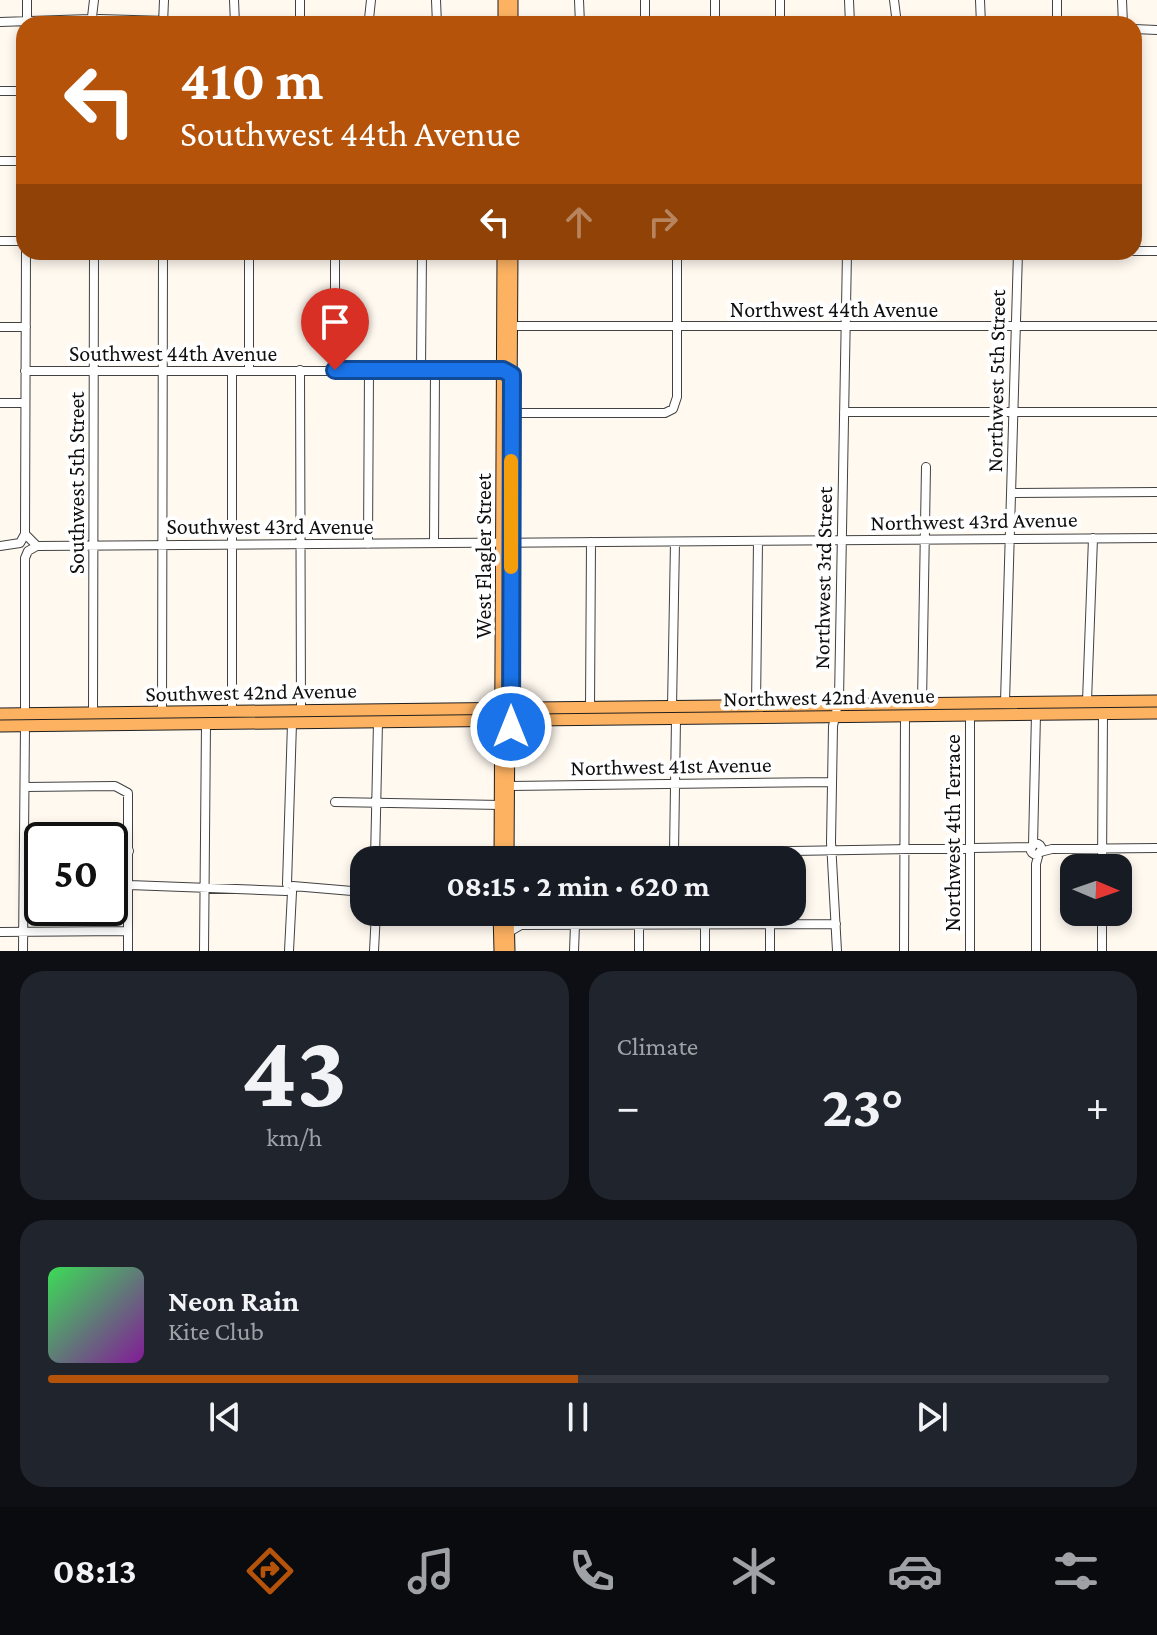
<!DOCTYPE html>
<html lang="en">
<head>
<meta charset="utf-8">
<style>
  body { margin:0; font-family:"Crimson Pro",serif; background:#20242c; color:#f1f3f6; height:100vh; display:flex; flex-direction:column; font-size:30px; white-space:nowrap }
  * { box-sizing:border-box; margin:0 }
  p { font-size:26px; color:#9ea1a6 }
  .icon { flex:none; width:44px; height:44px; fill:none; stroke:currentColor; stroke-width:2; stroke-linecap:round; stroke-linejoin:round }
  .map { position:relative; height:951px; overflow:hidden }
  .details { display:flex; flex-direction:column; gap:20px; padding:20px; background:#0d0f14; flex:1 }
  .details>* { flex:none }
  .banner { position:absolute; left:16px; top:16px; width:1126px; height:244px; border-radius:24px; box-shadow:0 4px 12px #0003; background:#b45309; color:#fff; overflow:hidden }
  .needle { width:52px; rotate:92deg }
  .fabs { position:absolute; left:1060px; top:854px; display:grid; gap:16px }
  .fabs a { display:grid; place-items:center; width:72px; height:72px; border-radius:16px; background:#171b24; box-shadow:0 4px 12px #0003; font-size:40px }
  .speed { position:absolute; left:24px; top:822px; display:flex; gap:16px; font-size:40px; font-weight:700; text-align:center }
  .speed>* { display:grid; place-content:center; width:104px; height:104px; border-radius:50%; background:#171b24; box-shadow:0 4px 12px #0003; line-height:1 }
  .speed .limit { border:4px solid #111; border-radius:12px; background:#fff; color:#111 }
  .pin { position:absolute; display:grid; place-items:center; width:68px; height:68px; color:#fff; margin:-82px -34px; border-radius:50% 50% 50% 0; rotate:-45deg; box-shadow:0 0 8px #0007 }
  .pin .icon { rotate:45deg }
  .me { position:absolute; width:88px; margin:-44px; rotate:0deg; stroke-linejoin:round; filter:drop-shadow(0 0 6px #0008) }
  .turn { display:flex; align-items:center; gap:28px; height:168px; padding:0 32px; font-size:36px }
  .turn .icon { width:104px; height:104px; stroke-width:2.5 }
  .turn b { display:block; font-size:56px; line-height:68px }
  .lanes { display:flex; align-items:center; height:76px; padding:0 32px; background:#0003; justify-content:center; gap:40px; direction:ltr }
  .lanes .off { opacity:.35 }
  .big { font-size:60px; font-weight:700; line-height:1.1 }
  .details .card { flex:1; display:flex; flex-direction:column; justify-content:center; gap:12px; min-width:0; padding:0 28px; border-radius:24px; background:#20242c }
  .details .dial { align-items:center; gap:0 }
  .dial b { font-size:104px; line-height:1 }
  .song { display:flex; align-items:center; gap:24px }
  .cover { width:96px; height:96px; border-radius:12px; background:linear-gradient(135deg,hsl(130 70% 55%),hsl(290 70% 35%)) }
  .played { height:8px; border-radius:4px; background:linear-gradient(90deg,#b45309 50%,#363941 50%) }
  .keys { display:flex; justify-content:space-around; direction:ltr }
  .heat { display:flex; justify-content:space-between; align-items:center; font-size:44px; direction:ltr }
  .details .tiles { flex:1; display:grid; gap:20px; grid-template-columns:1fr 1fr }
  .card:last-child { grid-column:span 2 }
  .trip { position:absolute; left:350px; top:846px; width:456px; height:80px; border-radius:24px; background:#171b24; box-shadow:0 4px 12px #0003; font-weight:700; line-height:80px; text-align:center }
  .tabs { display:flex; height:128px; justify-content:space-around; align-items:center; background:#090b0e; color:#9ea1a6 }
  .tabs .icon { width:56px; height:56px }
  .tabs .selected { color:#b45309 }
  .tabs b { font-size:36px; color:#f1f3f6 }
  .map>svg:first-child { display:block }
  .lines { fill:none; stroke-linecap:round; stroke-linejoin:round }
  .minor-casing { stroke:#424242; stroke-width:10 }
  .major-casing { stroke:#202020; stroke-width:13 }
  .minor { stroke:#fff; stroke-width:8 }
  .major { stroke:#fdb262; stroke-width:11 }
  .route-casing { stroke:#114b97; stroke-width:20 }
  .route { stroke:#1a73e8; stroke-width:14 }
  .slow { stroke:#f59e0b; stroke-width:14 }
  .labels { text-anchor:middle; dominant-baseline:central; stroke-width:8; stroke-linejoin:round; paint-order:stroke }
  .street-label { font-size:22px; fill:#0f0f0f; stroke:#fff }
</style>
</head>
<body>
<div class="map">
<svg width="1157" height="951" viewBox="0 0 1157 951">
  <rect width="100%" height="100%" fill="#fff9f0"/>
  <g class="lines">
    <defs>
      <path id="minor" d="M27 0V24
        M234 0 235 24
        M300 0V24
        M436 0 437 24
        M579 0 580 24
        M645 0V24
        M715 0V24
        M780 0V24
        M849 0 850 24
        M894 0 897 24
        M980 0 981 24
        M1057 0V24
        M1122 0 1123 24
        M92 17 94 0
        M99 19 235 23 367 21
        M369 19 371 0
        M376 21 389 24
        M0 22 90 19
        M163 24 164 0
        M1134 29 1157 30
        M0 91H24
        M0 161H24
        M0 241H24
        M1134 251H1157
        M26 252 25 534 37 546 1157 538
        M512 326H1157
        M0 327H26
        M300 370 301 711
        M335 370V252
        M421 370 422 252
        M25 371H504
        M232 371V712
        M249 371V252
        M0 403H25
        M844 412H1157
        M512 413H665L673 409 677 397V252
        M1011 493 1157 492
        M434 543 435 370
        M368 544 369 370
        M0 546 20 543 25 534
        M1087 701 1093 538
        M1005 702 1018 252
        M922 703 926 467
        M756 706 758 541
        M672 707 675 542
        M590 708 591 542
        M93 713 94 252
        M162 713 163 252
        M25 714V558L28 551 37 546
        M510 786 832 782
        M25 787 115 786 128 793V951
        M335 802 501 805
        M1030.5 849a5.5 5.5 0 1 1 11 0a5.5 5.5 0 1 1-11 0Z
        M1033 845 1036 714
        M110 851H129
        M24 852H42
        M1040 852 1052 849 1157 848
        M674 853 676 719
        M505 856 1032 847
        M375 860 378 722
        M1102 868 1103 713
        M287 884 292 723
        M129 885 286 891
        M293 886 364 892
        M0 932 128 931
        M509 932 521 925 836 924
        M23 951 25 726
        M204 951 206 724
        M289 951 292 892
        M374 951 376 912
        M574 951 575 925
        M639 951V925
        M705 951V924
        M770 951V924
        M837 951 831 842 833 726 839 699 847 252
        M904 951 905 716
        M970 951V715
        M1036 951V864L1039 853
        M1102 951V912"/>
      <path id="major" d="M504 0V24
        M512 0V24
        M0 714 1157 701
        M0 726 1157 713
        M500 860 503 252
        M508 860 512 252
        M499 912 500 951
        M508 912 509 951"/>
    </defs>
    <!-- minor casing -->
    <use href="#minor" class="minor-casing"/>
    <!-- major casing -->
    <use href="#major" class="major-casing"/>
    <!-- minor -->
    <use href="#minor" class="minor"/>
    <!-- major -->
    <use href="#major" class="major"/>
  </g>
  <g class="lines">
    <defs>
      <path id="route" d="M335 370H503L512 375 511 727"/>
    </defs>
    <!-- route casing -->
    <use href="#route" class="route-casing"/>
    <!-- route -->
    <use href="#route" class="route"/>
    <!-- slow -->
    <path class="slow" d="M511 567V461"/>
  </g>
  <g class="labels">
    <!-- street labels -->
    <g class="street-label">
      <text x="834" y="309">Northwest 44th Avenue</text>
      <text x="173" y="353">Southwest 44th Avenue</text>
      <text transform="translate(996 381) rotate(-89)">Northwest 5th Street</text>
      <text transform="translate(76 483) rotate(-90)">Southwest 5th Street</text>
      <text transform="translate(974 521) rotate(-1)">Northwest 43rd Avenue</text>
      <text x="270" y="526">Southwest 43rd Avenue</text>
      <text transform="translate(483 556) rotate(-90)">West Flagler Street</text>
      <text transform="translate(823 578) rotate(-89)">Northwest 3rd Street</text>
      <text transform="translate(251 692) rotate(-1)">Southwest 42nd Avenue</text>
      <text transform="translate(829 697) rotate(-1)">Northwest 42nd Avenue</text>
      <text transform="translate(671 766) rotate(-1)">Northwest 41st Avenue</text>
      <text transform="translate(952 833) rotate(-90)">Northwest 4th Terrace</text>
    </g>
  </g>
</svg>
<div class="fabs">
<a><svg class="needle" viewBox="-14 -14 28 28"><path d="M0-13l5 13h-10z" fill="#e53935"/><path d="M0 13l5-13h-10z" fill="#9ea1a6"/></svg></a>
</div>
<div class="speed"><div class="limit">50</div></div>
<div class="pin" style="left:335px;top:370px;background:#d93025"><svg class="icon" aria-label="arrive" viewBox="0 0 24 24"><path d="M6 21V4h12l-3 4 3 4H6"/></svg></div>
<svg class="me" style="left:511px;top:727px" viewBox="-20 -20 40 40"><circle r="17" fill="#1a73e8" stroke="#fff" stroke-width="3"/><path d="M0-11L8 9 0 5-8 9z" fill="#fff"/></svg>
<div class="trip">08:15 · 2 min · 620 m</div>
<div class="banner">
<div class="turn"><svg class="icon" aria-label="left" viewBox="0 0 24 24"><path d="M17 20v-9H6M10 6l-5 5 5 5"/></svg><div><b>410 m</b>Southwest 44th Avenue</div></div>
<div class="lanes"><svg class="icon" aria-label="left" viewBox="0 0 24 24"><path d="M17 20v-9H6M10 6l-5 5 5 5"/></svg><svg class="icon off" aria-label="ahead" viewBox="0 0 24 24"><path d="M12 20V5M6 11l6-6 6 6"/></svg><svg class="icon off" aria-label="right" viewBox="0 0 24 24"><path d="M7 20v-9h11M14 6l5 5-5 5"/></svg></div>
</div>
</div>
<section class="details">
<div class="tiles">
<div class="card dial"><b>43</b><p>km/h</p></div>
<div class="card"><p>Climate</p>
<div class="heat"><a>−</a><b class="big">23°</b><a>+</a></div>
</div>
<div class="card">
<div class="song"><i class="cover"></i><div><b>Neon Rain</b><p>Kite Club</p></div></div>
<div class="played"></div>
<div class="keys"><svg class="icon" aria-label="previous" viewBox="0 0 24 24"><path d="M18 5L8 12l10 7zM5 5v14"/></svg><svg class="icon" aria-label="pause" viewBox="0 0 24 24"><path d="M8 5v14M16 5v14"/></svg><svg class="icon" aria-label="next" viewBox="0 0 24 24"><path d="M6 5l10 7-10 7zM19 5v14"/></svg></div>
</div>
</div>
</section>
<nav class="tabs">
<b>08:13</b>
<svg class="icon selected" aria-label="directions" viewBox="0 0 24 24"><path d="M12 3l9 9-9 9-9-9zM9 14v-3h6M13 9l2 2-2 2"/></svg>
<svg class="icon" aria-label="music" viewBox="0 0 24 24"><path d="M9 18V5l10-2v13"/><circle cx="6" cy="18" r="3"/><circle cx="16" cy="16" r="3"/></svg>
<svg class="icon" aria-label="phone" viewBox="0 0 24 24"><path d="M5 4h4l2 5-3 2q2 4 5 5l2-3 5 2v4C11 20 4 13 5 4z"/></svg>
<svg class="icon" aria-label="climate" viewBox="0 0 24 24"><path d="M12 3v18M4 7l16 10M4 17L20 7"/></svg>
<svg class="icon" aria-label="car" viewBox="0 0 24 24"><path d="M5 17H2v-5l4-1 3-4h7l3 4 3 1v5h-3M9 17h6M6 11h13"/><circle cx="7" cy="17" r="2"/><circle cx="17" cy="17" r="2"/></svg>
<svg class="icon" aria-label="filters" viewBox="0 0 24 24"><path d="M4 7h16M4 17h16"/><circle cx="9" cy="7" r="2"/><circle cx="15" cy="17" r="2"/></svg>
</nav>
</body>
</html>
